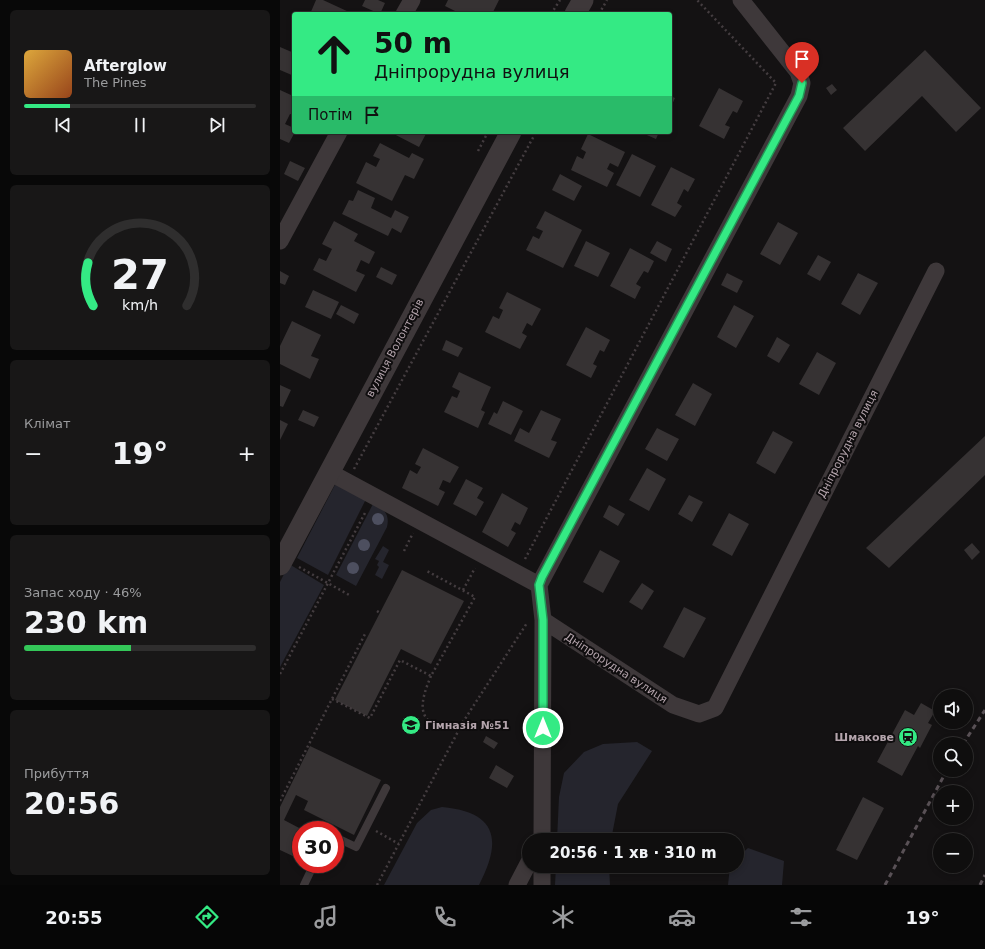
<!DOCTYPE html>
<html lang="uk">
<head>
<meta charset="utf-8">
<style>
  body { margin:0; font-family:"DejaVu Sans",sans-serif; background:#181717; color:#f1f3f6; height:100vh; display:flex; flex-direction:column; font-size:15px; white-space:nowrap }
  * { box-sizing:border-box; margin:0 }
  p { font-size:13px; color:#9b9c9e }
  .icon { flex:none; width:22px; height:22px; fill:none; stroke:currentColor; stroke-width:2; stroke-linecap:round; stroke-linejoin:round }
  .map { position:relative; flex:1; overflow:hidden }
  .panel { display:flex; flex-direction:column; gap:10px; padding:10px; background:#080808; width:280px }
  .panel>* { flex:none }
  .guide { position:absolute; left:12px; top:12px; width:380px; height:122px; border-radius:4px; box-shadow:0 2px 6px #0003,0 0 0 1px #2f2e2e; background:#34ea84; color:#111; overflow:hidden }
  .buttons { position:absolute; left:653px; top:689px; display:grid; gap:8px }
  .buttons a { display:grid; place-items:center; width:40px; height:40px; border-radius:50%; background:#0f0e0e; box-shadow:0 2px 6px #0003,0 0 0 1px #2f2e2e; font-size:20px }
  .speed { position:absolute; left:12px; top:821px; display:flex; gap:8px; font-size:20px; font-weight:700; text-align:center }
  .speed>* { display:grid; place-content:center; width:52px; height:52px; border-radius:50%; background:#0f0e0e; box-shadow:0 2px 6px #0003,0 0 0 1px #2f2e2e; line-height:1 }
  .speed .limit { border:6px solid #d22; background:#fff; color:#111 }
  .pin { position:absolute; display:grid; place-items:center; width:34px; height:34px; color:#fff; margin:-41px -17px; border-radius:50% 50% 50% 0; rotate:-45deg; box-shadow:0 0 4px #0007 }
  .pin .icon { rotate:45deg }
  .me { position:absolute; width:44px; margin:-22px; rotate:0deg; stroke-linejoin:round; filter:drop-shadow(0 0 3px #0008) }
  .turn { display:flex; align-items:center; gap:14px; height:84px; padding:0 16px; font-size:18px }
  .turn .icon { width:52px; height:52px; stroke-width:2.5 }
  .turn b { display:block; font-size:28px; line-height:34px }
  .then { display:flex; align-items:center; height:38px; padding:0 16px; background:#0003; gap:8px; font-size:15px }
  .big { font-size:30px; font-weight:800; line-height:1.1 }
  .panel .widget { flex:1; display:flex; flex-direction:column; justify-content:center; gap:6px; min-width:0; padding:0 14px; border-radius:6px; background:#181717 }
  .panel .dial { align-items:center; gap:0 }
  .dial svg { height:104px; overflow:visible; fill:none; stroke:#2f2e2e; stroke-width:7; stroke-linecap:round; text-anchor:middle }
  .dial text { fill:#f1f3f6; stroke:none }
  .song { display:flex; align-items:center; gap:12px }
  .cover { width:48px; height:48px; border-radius:6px; background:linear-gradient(135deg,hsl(40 70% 55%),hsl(20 70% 35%)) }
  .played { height:4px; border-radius:2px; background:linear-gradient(90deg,#34ea84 20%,#2f2e2e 20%) }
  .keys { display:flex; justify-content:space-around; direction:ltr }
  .heat { display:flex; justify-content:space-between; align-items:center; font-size:22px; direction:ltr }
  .charge { height:6px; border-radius:3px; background:linear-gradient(90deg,#34c759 46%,#2f2e2e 0) }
  .trip { position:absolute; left:242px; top:833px; width:222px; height:40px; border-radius:20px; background:#0f0e0e; box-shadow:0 2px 6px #0003,0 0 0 1px #2f2e2e; font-weight:800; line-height:40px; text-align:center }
  .tab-bar { display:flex; height:64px; justify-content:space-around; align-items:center; background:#060606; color:#9b9c9e }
  .tab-bar .icon { width:28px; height:28px }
  .tab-bar .selected { color:#34ea84 }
  .tab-bar b { font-size:18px; color:#f1f3f6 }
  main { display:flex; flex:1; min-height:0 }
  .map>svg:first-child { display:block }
  .green { fill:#25252d }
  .building { fill:#363233 }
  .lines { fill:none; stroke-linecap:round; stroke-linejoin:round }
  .path { stroke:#443d40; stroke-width:2.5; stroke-dasharray:2 3; stroke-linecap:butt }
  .service { stroke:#3e383a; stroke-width:8 }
  .minor { stroke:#3e383a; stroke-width:17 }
  .tertiary { stroke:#3e383a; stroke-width:21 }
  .rail { stroke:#595156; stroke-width:3; stroke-dasharray:5 4; stroke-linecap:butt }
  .tree { fill:#4d4f5f }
  .route-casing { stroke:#229856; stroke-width:10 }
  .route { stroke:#34ea84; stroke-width:7 }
  .labels { text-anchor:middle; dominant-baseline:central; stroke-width:4; stroke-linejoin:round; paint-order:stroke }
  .street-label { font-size:11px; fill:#b4a4ac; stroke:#0f0d0e }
  .poi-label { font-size:11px; font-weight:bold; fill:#b4a4ac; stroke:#0f0d0e; text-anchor:start }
</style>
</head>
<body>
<main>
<section class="panel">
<div class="widget">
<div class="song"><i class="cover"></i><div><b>Afterglow</b><p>The Pines</p></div></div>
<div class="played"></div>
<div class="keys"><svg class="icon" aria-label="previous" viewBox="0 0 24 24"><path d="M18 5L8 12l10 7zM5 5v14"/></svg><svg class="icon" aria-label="pause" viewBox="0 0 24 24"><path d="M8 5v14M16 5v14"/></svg><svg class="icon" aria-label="next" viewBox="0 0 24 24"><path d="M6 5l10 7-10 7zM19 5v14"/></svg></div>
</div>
<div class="widget dial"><svg viewBox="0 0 100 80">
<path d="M14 69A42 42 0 1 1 86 69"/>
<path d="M14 69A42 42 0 0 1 10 36" stroke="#34ea84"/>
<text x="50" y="56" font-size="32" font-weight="700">27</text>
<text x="50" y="72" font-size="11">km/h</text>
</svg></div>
<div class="widget"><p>Клімат</p>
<div class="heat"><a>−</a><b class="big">19°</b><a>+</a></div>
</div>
<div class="widget"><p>Запас ходу · 46%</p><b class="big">230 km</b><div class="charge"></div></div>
<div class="widget"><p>Прибуття</p><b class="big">20:56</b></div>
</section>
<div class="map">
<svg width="705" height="885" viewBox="0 0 705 885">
  <rect width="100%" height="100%" fill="#141213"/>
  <!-- green -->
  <path class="green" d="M57 481 87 497 48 575 17 558Z
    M94 502C104 510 110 514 107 527L76 586 56 575Z
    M103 546 109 550 103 562 109 565 102 579 95 575 99 567 97 565 99 561 95 559Z
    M9 564 44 585 0 667V582Z
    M357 742 372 751 338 804 331 840H277L279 797 284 773 304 752 323 744Z
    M162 807C218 812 222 841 199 885H104L137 823 151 810Z
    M468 848 504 861 502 885H448L450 866H457V858Z
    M276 866H329L330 885H275Z"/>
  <!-- building -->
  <path class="building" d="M36 0H43L69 12 68 14H30Z
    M85 0H98L105 3 100 14 82 6Z
    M168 0H219L212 14H181L165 6Z
    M0 47 14 53V76L0 70Z
    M645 50 701 108 676 132 642 96 585 151 563 128Z
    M552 84 557 90 551 95 546 88Z
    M439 88 463 101 457 113 453 111 445 125 450 127 444 139 419 126Z
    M14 89V115L10 114 5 124 14 128 15 132 9 143 0 139V90L11 95Z
    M390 96 395 98 390 109Z
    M110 132H147L139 147Z
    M360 132H379L376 139Z
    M308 134 345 152 338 167 330 163 327 169 334 173 327 187 291 170 297 156 303 159 306 152 301 149Z
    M100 143 129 158 132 153 144 159 134 179 125 175 112 201 76 183 86 162 96 167 100 159 93 156Z
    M352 154 376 166 360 197 336 185Z
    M10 161 25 168 18 181 4 174Z
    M391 167 415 179 408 192 404 189 397 203 402 206 395 217 371 205Z
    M280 174 302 186 294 201 272 190Z
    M78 190 95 198 91 208 111 218 115 210 129 217 121 233 112 228 108 236 62 214 69 200 73 201Z
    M265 211 302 230 283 268 246 250 253 236 259 239 263 231 256 228Z
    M54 221 78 234 74 241 95 252 89 264 81 260 76 271 85 275 76 292 33 270 39 258 46 261 52 249 42 244Z
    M498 222 518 233 500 265 480 254Z
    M306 241 330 253 318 277 294 266Z
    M377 241 392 249 386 262 370 253Z
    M350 248 374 261 368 273 364 271 356 284 361 287 355 299 330 286Z
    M538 255 551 262 540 281 527 274Z
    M101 267 117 275 112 285 96 277Z
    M0 271 9 276 5 285 0 283Z
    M447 273 463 281 457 293 441 285Z
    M578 273 598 283 580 315 561 304Z
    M33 290 59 302 51 319 25 307Z
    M227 292 261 309 252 326 247 323 242 333 247 336 240 349 205 332 213 316 219 319 223 310 219 308Z
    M61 305 79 314 74 324 56 314Z
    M454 305 474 316 456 348 437 337Z
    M12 321 41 335 31 356 39 359 30 379 0 364V346Z
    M306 327 330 340 324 352 320 350 313 364 317 366 311 378 286 365Z
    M497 337 510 345 499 363 487 356Z
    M166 340 183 348 178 357 162 350Z
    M537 352 556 363 539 395 519 384Z
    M179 372 211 387 201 410 205 412 198 428 164 412 172 396 177 398 180 391 172 387Z
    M413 383 432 394 415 426 395 415Z
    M0 385 11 390 3 407 0 406Z
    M223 401 243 411 231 435 208 424 214 412 217 414Z
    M23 410 39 417 34 427 18 420Z
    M261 410 281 419 271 440 277 442 269 458 234 441 240 428 249 433Z
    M0 420 8 424 0 440Z
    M377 428 399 439 387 461 365 449Z
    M493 431 513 442 495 474 476 463Z
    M705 436V475L609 568 586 548Z
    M143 448 179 467 170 483 163 480 159 489 165 492 158 506 122 488 130 470 137 474 141 467 135 464Z
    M367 468 386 479 369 511 349 500Z
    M186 479 203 488 197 498 204 502 196 516 173 504Z
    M222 493 248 508 240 525 235 522 231 530 236 533 228 547 202 532Z
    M409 495 423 502 412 522 398 514Z
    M329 505 345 514 338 526 323 517Z
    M449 513 469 524 452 556 432 545Z
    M692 543 700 552 692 560 684 550Z
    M320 550 340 561 323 593 303 582Z
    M122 570 184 601 151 664 121 649 87 716 55 700Z
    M362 583 374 591 362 610 349 602Z
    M404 607 426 618 404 658 383 647Z
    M641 703 655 711 648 723 652 725 640 748 638 746 622 776 597 762 625 710 634 715Z
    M206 736 218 743 214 749 203 742Z
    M30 746 101 780 74 835 24 810 28 801 16 795 4 820 23 830H21V851L17 858 0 850V807Z
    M216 765 234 776 227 788 209 778Z
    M583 797 604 808 577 860 556 850Z"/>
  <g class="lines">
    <!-- path -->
    <path class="path" d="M271 14 280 0
      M319 14 327 0
      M198 151 208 132
      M74 469 256 132
      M124 551 133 533
      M245 559 496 83 417 0
      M19 567 71 596
      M183 590 195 568
      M97 611 100 613
      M0 674 86 511
      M151 676C140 702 134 725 172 729L183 722 247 623
      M52 699 90 718 120 660 151 676 195 597 145 570
      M0 801 86 632
      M96 831 119 844
      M97 885 182 724"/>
    <!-- service -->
    <path class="service" d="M55 837 76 847 106 788
      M24 885 34 864"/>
    <!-- minor -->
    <path class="minor" d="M124 14 132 0
      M0 241 59 132
      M49 472 259 585
      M263 620 393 705 419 714 435 708 656 271
      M262 840 263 620 259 585 519 96 522 83 518 72 461 0
      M237 885 249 862
      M262 885V866"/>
    <!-- tertiary -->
    <path class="tertiary" d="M295 14 303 0
      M0 565 231 132"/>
    <!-- rail -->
    <path class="rail" d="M683 744 705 710
      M605 885 667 770
      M700 885 705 875"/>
  </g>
  <!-- trees -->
  <g class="tree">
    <circle cx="98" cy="519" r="6"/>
    <circle cx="84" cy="545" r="6"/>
    <circle cx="73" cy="568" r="6"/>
  </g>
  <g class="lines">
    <defs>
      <path id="route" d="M263 728V620L259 585 262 577 519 96 522 83"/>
    </defs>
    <!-- route casing -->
    <use href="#route" class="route-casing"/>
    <!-- route -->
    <use href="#route" class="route"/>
  </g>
  <!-- icons -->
  <defs>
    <symbol id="school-disc" viewBox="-11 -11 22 22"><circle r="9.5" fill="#34ea84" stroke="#0f0d0e"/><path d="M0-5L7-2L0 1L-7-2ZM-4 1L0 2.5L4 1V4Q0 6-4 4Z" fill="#111"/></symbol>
    <symbol id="station-disc" viewBox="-11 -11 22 22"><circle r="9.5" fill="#34ea84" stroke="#0f0d0e"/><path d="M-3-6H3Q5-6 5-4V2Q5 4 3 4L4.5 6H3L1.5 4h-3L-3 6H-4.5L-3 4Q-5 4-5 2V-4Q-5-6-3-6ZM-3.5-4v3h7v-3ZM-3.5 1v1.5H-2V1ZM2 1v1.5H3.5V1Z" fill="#111"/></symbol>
  </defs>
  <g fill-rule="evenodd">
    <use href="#school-disc" x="120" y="714" width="22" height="22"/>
    <use href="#station-disc" x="617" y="726" width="22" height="22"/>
  </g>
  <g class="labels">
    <!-- street labels -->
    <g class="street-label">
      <text transform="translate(115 348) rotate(-62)">вулиця Волонтерів</text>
      <text transform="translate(568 444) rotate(-63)">Дніпрорудна вулиця</text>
      <text transform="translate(336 668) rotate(33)">Дніпрорудна вулиця</text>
    </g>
    <!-- poi labels -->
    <g class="poi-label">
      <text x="145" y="725">Гімназія №51</text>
      <text x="614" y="737" text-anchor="end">Шмакове</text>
    </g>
  </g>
</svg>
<div class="buttons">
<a><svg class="icon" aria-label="sound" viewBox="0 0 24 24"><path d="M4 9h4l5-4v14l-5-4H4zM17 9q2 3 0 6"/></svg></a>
<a><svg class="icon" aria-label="search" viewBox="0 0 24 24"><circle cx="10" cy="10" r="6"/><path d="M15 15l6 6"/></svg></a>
<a>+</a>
<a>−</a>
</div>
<div class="speed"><div class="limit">30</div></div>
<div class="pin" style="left:522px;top:83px;background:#d93025"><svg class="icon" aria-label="arrive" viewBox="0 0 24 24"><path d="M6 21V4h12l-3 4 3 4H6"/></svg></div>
<svg class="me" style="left:263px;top:728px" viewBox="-20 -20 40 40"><circle r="17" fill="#34ea84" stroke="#fff" stroke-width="3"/><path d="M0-11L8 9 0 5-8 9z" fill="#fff"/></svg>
<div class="trip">20:56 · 1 хв · 310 m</div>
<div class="guide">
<div class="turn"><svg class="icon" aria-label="ahead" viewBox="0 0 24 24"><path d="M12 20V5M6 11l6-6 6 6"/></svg><div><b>50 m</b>Дніпрорудна вулиця</div></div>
<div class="then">Потім<svg class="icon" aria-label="arrive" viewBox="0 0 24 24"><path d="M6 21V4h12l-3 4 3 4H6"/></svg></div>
</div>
</div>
</main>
<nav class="tab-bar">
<b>20:55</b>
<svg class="icon selected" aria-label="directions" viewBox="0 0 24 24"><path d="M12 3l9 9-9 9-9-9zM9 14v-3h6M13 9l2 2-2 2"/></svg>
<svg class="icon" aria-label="music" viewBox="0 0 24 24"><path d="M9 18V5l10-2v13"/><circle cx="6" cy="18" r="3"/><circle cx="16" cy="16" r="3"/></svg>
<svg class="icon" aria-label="phone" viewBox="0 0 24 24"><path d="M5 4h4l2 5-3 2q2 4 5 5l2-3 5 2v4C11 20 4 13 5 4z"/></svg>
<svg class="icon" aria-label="climate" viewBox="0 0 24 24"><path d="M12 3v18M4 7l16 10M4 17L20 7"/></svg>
<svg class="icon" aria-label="car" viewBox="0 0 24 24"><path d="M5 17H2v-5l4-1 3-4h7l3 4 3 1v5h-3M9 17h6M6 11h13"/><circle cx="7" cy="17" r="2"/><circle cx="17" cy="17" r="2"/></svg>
<svg class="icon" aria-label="filters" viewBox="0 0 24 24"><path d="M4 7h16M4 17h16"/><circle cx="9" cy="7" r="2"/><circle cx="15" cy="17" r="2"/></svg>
<b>19°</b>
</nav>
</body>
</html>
